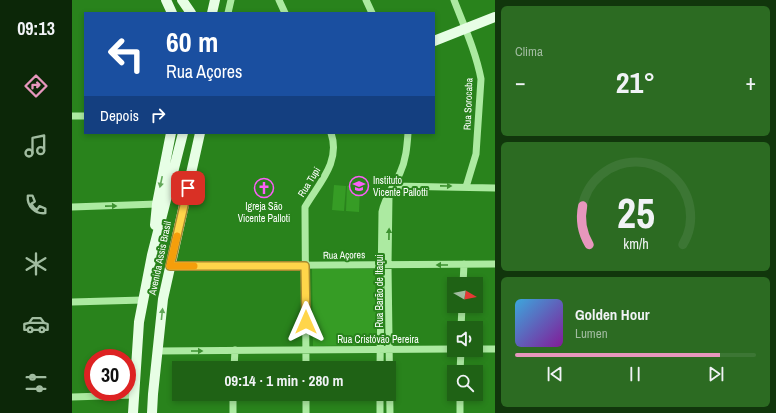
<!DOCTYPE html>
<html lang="pt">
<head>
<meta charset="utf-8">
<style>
  body { margin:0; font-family:"Archivo Narrow",sans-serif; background:#2c6b22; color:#f1f3f6; height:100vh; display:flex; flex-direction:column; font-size:15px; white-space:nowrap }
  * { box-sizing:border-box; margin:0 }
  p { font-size:13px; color:#a1bca0 }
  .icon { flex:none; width:22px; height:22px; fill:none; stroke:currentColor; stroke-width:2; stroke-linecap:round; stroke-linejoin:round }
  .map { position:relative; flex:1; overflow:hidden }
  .side { display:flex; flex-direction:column; gap:6px; padding:6px; background:#11360c; width:281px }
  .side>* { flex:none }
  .hud { position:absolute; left:12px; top:12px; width:351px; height:122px; border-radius:0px; box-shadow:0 2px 6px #0003; background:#1a4fa0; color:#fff; overflow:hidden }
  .needle { width:26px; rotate:99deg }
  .controls { position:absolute; left:375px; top:277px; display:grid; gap:8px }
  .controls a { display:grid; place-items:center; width:36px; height:36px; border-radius:0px; background:#1f6215; box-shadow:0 2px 6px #0003; font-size:20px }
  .speed { position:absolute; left:12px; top:349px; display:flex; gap:8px; font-size:20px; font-weight:700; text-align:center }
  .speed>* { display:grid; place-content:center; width:52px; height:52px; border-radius:50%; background:#1f6215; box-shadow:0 2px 6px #0003; line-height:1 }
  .speed .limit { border:6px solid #d22; background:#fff; color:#111 }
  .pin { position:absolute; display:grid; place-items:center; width:34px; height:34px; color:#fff; margin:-17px; border-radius:8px; box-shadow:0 2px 6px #0006 }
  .me { position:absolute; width:44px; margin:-22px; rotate:0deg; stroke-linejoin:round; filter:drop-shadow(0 0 3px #0008) }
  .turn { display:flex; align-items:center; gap:14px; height:84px; padding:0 16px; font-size:18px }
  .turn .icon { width:52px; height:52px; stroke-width:2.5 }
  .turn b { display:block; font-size:28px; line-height:34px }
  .then { display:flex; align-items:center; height:38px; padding:0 16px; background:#0003; gap:8px; font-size:15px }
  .big { font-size:30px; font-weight:700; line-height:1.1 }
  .side .card { flex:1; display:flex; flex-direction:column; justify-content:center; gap:6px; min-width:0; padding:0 14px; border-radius:6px; background:#2c6b22 }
  .side .dial { align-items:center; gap:0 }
  .dial svg { height:104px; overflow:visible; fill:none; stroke:#3c7634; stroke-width:7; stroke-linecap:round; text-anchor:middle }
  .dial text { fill:#f1f3f6; stroke:none }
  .song { display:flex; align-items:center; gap:12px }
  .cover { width:48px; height:48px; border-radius:6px; background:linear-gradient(135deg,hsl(200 70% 55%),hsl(290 70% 35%)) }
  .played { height:4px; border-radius:2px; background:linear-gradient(90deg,#e797bd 85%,#3c7634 85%) }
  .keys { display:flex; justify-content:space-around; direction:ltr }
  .heat { display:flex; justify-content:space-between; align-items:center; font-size:22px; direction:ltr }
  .trip { position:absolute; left:100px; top:361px; width:224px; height:40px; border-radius:0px; background:#1f6215; box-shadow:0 2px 6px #0003; font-weight:700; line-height:40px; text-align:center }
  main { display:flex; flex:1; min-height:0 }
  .menu { display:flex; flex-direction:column; width:72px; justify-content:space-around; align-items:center; background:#0c2708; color:#a1bca0 }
  .menu .icon { width:28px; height:28px }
  .menu .on { color:#e797bd }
  .menu b { font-size:18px; color:#f1f3f6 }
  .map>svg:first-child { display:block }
  .green { fill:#369c25 }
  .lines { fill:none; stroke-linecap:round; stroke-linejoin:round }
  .minor { stroke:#aceaa1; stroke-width:7 }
  .major { stroke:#e7fee5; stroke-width:10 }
  .oneway { fill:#62a858 }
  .oneway2 { fill:#3d9230 }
  .route-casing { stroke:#a68a30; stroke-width:10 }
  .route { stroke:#ffd54a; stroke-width:7 }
  .slow { stroke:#f59e0b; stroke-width:7 }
  .labels { text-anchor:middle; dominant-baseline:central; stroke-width:4; stroke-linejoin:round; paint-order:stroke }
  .street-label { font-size:10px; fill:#fff; stroke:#29831c }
  .poi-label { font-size:10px; fill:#fff; stroke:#29831c; text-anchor:start }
</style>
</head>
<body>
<main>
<nav class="menu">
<b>09:13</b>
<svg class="icon on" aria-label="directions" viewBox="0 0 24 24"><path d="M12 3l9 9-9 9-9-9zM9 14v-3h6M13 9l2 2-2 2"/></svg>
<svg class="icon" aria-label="music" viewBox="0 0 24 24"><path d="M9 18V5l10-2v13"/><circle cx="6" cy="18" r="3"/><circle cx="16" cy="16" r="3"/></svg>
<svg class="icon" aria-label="phone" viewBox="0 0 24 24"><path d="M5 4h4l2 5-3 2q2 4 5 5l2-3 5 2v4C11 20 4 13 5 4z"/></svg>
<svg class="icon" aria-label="climate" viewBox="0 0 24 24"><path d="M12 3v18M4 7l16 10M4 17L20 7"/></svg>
<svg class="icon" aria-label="car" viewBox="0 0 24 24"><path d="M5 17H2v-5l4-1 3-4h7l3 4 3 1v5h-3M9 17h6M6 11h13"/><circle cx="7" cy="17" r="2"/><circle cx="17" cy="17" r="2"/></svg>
<svg class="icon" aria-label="filters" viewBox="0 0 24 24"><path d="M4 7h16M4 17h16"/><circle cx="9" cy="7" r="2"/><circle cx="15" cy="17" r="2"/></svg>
</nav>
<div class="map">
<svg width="423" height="413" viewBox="0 0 423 413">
  <rect width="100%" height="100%" fill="#29831c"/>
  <!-- green -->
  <path class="green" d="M262 185 274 186 272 211 260 210Z
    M275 186 288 187 287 212 274 211Z
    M240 269H303L305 345 241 346Z"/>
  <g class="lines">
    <!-- minor -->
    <path class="minor" d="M207 0 213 13
      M294 0 300 13
      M382 0C392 26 404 52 409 79L404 154 394 187
      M156 13 159 0
      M0 116H13
      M321 186 423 188
      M317 195 316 265 318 413
      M0 207 85 204
      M98 266 423 264
      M391 284 392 264
      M0 302 71 300
      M389 328 390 306
      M404 349H423
      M86 351 382 349
      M162 368 163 350
      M234 368 233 211V207C247 183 269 162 259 133
      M308 368 310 212C313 197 322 186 328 173 334 160 335 147 336 133
      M388 372 389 350
      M234 394V413
      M0 397 61 395
      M161 413V394
      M308 413V394
      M388 413V394"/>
    <!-- major -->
    <path class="major" d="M94 0 100 13
      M110 0 119 13
      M140 13 143 0
      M362 41 423 17
      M83 225 85 204 99 133
      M61 413 67 322 80 255 111 133
      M80 413 81 394 91 299 128 133"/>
  </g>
  <!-- one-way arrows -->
  <defs><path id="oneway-solid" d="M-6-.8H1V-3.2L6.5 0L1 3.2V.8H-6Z"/></defs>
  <g class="oneway">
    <use href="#oneway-solid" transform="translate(89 182) rotate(102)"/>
    <use href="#oneway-solid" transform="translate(90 314) rotate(-84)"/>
  </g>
  <g class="oneway2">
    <use href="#oneway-solid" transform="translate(374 186) rotate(1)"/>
    <use href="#oneway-solid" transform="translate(39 206) rotate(-1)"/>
    <use href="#oneway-solid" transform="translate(317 234) rotate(-89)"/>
    <use href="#oneway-solid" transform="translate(370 265) rotate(180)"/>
    <use href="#oneway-solid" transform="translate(125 351)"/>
  </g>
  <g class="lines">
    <defs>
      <path id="route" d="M116 188 98 266H233L234 322"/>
    </defs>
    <!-- route casing -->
    <use href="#route" class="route-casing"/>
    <!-- route -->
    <use href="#route" class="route"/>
    <!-- slow -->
    <path class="slow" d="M105 236 98 266H122"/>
  </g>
  <!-- icons -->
  <defs>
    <symbol id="school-ring" viewBox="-11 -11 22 22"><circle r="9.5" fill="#29831c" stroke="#fb5ff8" stroke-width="1.5"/><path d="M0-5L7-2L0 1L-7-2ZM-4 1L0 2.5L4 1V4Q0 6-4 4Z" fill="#fb5ff8"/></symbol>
    <symbol id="church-ring" viewBox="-11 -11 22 22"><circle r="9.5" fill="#29831c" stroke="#fb5ff8" stroke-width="1.5"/><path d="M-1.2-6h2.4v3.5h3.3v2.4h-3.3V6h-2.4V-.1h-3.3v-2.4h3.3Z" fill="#fb5ff8"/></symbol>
  </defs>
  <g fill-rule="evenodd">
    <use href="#school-ring" x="276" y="175" width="22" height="22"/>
    <use href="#church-ring" x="181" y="177" width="22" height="22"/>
  </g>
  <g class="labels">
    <!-- street labels -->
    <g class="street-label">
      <text transform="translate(396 104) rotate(-88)">Rua Sorocaba</text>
      <text transform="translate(237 182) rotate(-58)">Rua Tupi</text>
      <text transform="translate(272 255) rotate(-1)">Rua Açores</text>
      <text transform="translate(88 258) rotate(-78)">Avenida Assis Brasil</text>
      <text transform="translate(307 291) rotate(-90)">Rua Barão de Itaqui</text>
      <text x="306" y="339">Rua Cristóvão Pereira</text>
    </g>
    <!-- poi labels -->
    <g class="poi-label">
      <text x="301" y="180">Instituto<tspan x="301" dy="12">Vicente Pallotti</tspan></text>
      <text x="192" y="206" text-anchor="middle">Igreja São<tspan x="192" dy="12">Vicente Palloti</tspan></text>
    </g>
  </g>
</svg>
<div class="controls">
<a><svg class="needle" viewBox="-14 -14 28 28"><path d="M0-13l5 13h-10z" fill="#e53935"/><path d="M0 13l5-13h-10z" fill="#a1bca0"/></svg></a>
<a><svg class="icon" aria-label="sound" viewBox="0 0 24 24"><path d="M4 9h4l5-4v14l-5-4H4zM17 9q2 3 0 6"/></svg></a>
<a><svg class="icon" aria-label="search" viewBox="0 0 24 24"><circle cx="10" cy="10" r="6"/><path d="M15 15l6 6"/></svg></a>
</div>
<div class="speed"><div class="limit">30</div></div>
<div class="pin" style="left:116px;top:188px;background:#d93025"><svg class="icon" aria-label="arrive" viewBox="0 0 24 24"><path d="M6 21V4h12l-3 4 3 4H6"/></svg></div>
<svg class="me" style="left:234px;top:322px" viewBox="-20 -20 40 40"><path d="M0-17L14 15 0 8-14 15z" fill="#ffd54a" stroke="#fff" stroke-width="4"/></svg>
<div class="trip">09:14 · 1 min · 280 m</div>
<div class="hud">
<div class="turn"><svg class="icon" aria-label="left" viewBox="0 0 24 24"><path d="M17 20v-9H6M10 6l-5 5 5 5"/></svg><div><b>60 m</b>Rua Açores</div></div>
<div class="then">Depois<svg class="icon" aria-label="right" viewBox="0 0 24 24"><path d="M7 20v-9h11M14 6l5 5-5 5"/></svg></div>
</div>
</div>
<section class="side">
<div class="card"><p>Clima</p>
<div class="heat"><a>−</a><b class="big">21°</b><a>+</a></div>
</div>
<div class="card dial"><svg viewBox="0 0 100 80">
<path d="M14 69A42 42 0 1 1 86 69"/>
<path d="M14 69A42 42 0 0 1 9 39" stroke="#e797bd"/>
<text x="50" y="56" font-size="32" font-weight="700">25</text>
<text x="50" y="72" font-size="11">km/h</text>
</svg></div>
<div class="card">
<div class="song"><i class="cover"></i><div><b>Golden Hour</b><p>Lumen</p></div></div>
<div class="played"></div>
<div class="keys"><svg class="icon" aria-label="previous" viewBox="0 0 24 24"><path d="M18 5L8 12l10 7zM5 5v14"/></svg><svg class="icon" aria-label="pause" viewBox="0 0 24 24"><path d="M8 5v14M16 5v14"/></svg><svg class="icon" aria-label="next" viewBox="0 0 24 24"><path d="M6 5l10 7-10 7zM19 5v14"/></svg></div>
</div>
</section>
</main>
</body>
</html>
